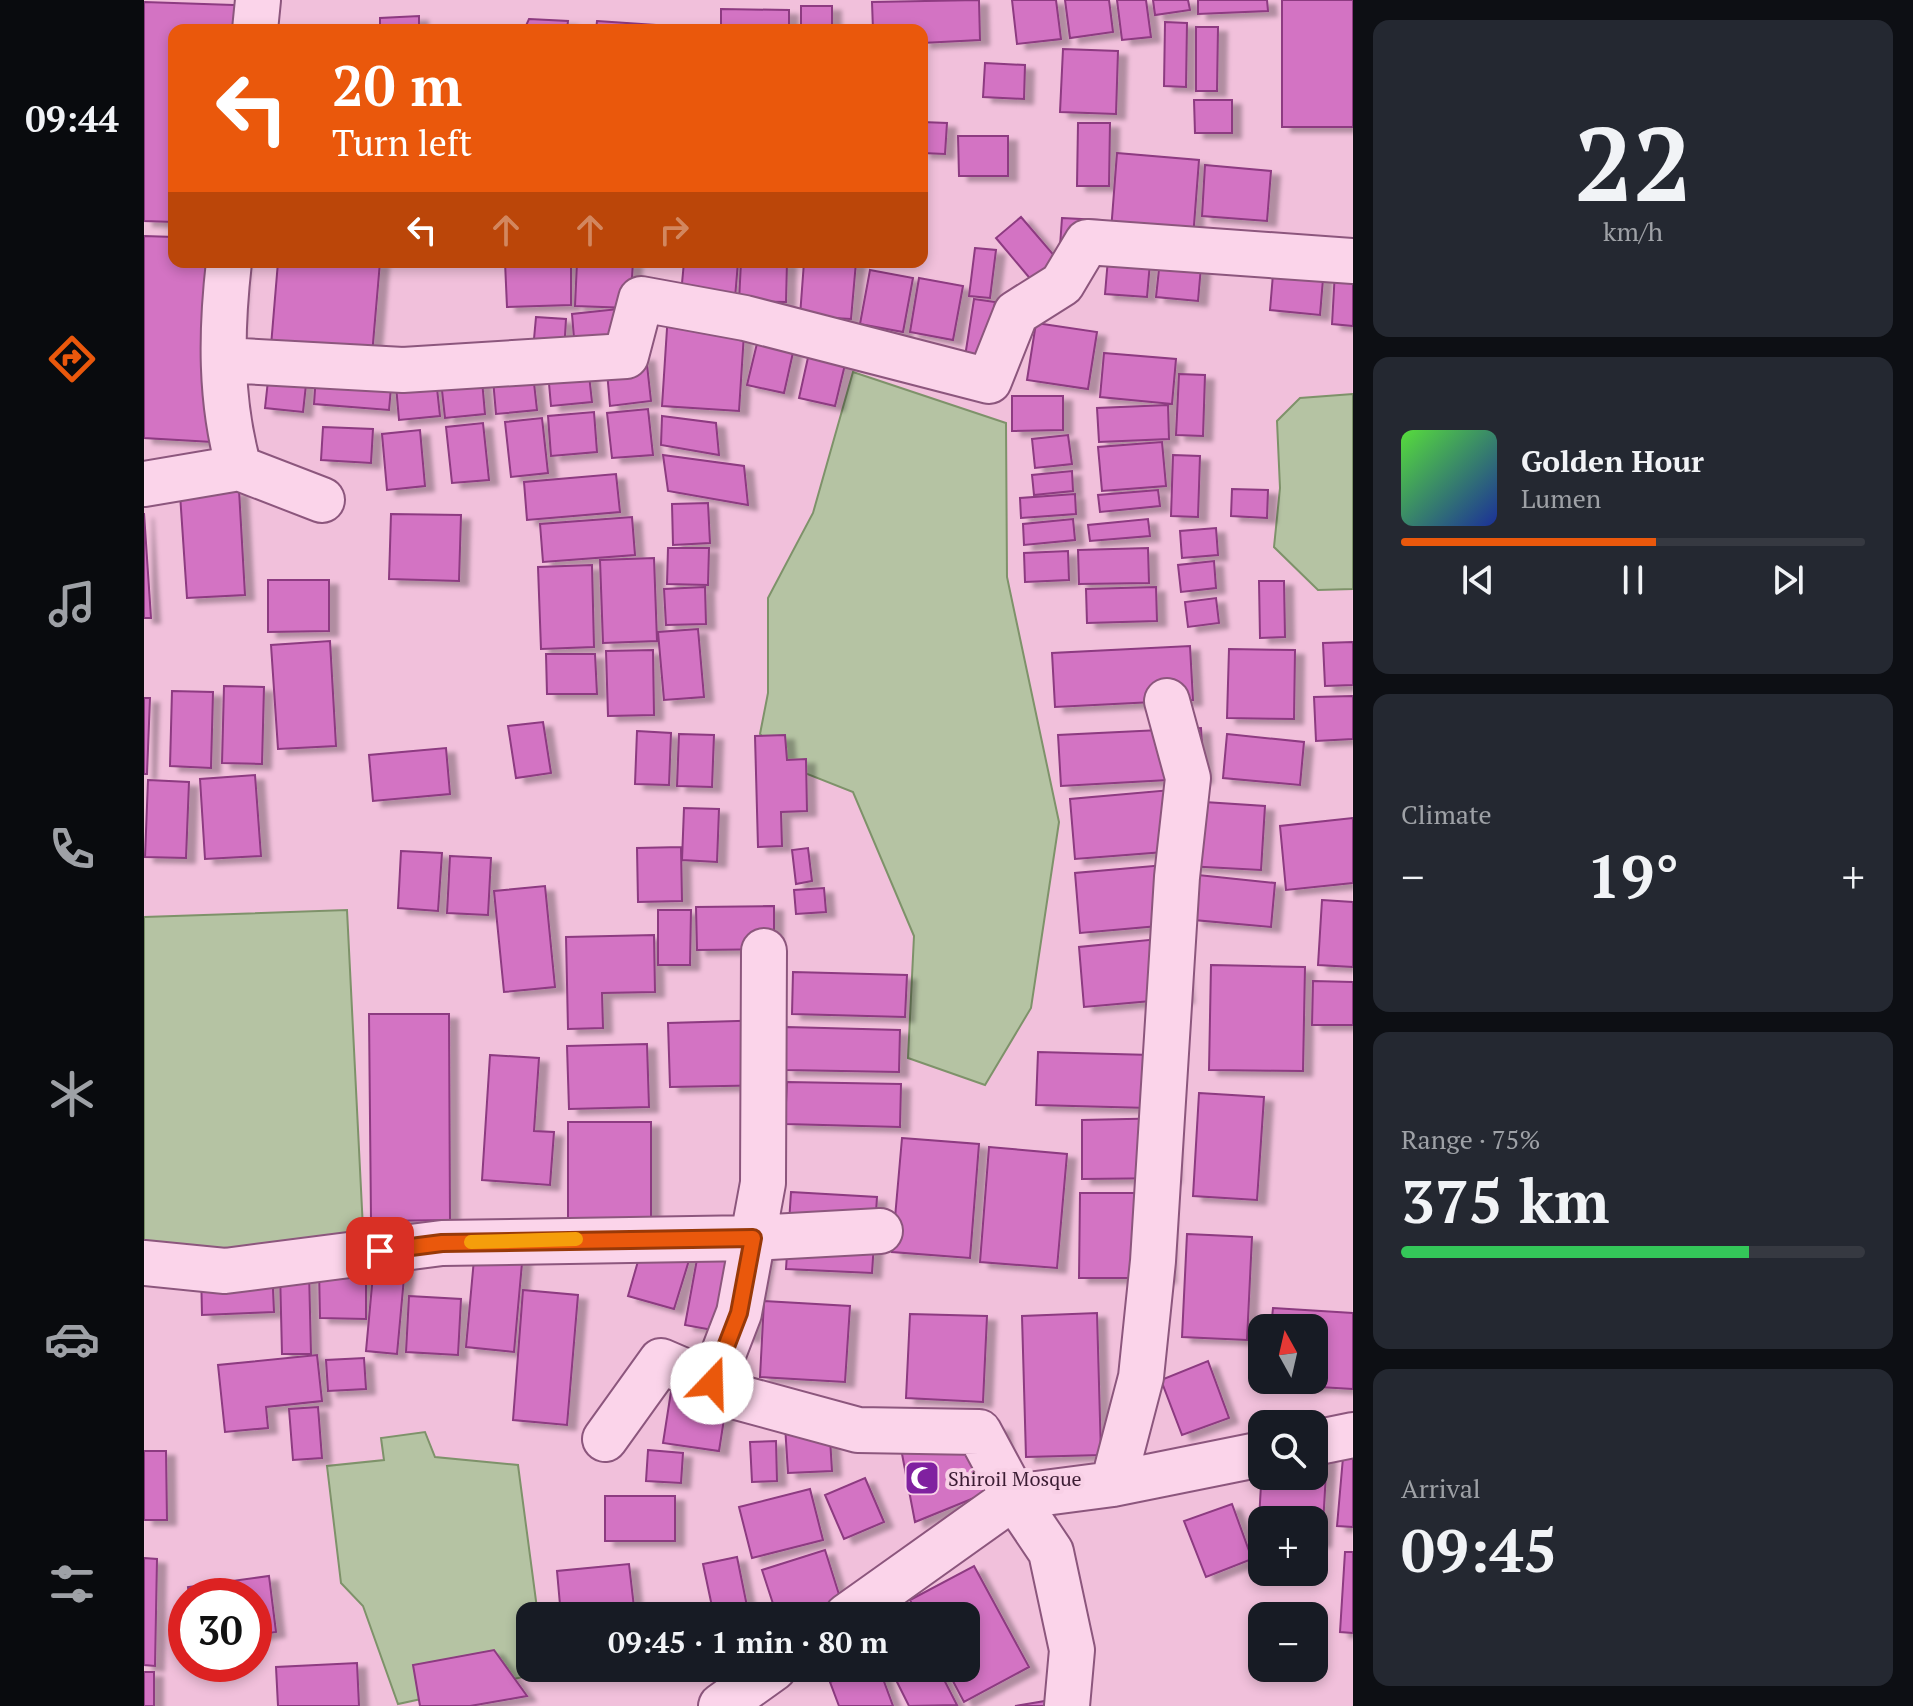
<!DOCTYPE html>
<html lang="en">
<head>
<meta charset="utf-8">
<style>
  body { margin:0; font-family:"PT Serif",serif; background:#242831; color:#f1f3f6; height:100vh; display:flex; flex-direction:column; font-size:30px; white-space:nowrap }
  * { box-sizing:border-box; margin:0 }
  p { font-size:26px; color:#9ea1a6 }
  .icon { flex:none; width:44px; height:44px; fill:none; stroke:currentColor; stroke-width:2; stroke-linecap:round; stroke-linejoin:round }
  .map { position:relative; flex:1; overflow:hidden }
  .sheet { display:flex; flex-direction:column; gap:20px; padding:20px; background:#0d0f14; width:560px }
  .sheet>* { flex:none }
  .banner { position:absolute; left:24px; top:24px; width:760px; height:244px; border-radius:16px; box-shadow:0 4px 12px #0003; background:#ea580c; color:#fff; overflow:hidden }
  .needle { width:52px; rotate:352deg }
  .buttons { position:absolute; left:1104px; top:1314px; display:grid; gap:16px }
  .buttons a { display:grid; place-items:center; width:80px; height:80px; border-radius:16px; background:#171b24; box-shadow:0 4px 12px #0003; font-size:40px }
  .speed { position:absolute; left:24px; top:1578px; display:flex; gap:16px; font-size:40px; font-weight:700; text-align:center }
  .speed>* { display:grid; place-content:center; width:104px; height:104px; border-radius:50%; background:#171b24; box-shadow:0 4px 12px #0003; line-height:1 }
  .speed .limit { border:12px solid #d22; background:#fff; color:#111 }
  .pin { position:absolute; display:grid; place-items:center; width:68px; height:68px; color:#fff; margin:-34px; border-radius:16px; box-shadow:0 4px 12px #0006 }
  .me { position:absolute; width:88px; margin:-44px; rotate:21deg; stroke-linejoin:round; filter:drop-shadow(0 0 6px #0008) }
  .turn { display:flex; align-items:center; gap:28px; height:168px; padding:0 32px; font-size:36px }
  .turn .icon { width:104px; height:104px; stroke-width:2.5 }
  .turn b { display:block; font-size:56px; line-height:68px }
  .lanes { display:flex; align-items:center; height:76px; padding:0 32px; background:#0003; justify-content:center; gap:40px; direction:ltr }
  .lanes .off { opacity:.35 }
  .big { font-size:60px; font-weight:600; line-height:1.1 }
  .sheet .widget { flex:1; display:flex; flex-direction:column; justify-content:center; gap:12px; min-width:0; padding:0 28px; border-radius:16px; background:#242831 }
  .sheet .dial { align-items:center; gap:0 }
  .dial b { font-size:104px; line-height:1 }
  .song { display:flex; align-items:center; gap:24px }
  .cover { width:96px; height:96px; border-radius:12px; background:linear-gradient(135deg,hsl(110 70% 55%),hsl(230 70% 35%)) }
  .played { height:8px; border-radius:4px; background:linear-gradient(90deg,#ea580c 55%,#363941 55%) }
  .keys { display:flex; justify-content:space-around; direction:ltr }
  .heat { display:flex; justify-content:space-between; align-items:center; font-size:44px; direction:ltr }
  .charge { height:12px; border-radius:6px; background:linear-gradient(90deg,#34c759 75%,#363941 0) }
  .trip { position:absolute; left:372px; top:1602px; width:464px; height:80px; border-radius:16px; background:#171b24; box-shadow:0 4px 12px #0003; font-weight:600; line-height:80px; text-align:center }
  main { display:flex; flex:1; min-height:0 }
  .tab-bar { display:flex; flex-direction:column; width:144px; justify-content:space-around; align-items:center; background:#090b0e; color:#9ea1a6 }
  .tab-bar .icon { width:56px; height:56px }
  .tab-bar .selected { color:#ea580c }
  .tab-bar b { font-size:36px; color:#f1f3f6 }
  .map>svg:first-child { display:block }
  .water { fill:#b5c3a3; stroke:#7e926a; stroke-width:2 }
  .building { fill:#d373c3; stroke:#8d3a81; stroke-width:2; filter:url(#shadow) }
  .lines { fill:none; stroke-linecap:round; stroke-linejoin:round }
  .minor-casing { stroke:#8c567d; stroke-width:48 }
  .minor { stroke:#fbd4ea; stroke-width:44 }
  .route-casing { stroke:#983908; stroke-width:20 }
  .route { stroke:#ea580c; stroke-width:14 }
  .slow { stroke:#f59e0b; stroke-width:14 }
  .labels { text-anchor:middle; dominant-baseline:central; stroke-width:8; stroke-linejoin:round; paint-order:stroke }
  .poi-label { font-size:20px; fill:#3b1c33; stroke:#f8d0e6; text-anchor:start }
</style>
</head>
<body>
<main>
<nav class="tab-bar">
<b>09:44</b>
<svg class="icon selected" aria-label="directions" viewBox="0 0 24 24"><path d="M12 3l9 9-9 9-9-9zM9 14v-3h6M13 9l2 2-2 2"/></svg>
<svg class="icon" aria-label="music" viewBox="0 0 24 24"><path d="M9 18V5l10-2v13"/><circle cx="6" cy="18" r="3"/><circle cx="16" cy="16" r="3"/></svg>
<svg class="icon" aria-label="phone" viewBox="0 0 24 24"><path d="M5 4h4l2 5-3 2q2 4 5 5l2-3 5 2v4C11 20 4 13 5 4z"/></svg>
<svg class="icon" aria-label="climate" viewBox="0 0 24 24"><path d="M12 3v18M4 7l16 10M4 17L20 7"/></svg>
<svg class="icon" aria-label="car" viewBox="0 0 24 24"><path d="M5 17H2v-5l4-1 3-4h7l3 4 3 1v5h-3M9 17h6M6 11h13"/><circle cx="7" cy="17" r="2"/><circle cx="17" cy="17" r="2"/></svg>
<svg class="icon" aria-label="filters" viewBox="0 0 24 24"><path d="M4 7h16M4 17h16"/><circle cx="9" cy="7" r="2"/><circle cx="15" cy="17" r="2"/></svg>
</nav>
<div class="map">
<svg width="1209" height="1706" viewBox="0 0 1209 1706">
  <defs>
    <filter id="shadow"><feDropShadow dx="9" dy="5" stdDeviation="2" flood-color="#0004"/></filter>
  </defs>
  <rect width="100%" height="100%" fill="#f1c0db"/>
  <!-- water -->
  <path class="water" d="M709 372 862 423 863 577 915 822 887 1008 841 1085 764 1058 770 936 709 792 653 770 616 734 624 693V598L669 513Z
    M1209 394V589L1174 590 1130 547 1136 488 1133 421 1156 398Z
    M203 910 219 1229 163 1258 0 1259V917Z
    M281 1432 291 1457 374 1465 394 1616H386V1668H402V1672L254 1704 219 1606 197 1583 183 1466 240 1460 237 1438Z"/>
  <!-- building -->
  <path class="building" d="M835 0 836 40 778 43V30H729L728 2Z
    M868 0H912L917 39 873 44Z
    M921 0H965L969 32 926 38Z
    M973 0H1002L1007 37 978 40Z
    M1009 0H1044L1046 10 1011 15Z
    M1054 0H1123L1124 11 1054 14Z
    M1138 0H1209V127H1138Z
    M0 2 119 6V30H30V222L0 221Z
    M657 6H688V30H657Z
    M577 9 645 10V30H577Z
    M275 16V30H236V18Z
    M385 19 424 21 423 30H380Z
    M453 21 541 27V30H452Z
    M1021 22 1043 23 1042 87 1020 86Z
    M1052 27H1074L1073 91H1052Z
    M919 49 974 51 972 114 916 112Z
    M841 63 881 65 880 99 839 97Z
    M1050 100H1088V133H1051Z
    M778 122 803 123 801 154 778 153Z
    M934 123H966L965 186H933Z
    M814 136H864V176H815Z
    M973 153 1055 160 1049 238 967 231Z
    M1061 165 1127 171 1123 221 1058 216Z
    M877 217 919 266 894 288 852 238Z
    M918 218 956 220 954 249 916 246Z
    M0 236 30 237V262H97L85 443 0 438Z
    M965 247 1007 251 1003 297 961 294Z
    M831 248 852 250 846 298 825 296Z
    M1017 251 1058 255 1054 301 1012 297Z
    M134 262H236L228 355 127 346Z
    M361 262H427V305L363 307Z
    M433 262H489L486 308 431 306Z
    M540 262H594L591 298 537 294Z
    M597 262H643L642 302 595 301Z
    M660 262H712L707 319 656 316Z
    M1130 262 1180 267 1176 315 1126 310Z
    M726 270 769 278 759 332 716 324Z
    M1191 271 1209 272V326L1188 324Z
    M775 278 819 286 809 340 766 332Z
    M830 299 851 302 841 366 820 363Z
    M474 309 477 345 431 350 428 314Z
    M524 313 601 318 595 411 518 406Z
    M392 317 422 319 420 352 389 350Z
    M892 323 953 332 944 389 883 380Z
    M616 331 652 339 640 393 603 385Z
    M667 344 704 352 691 406 655 398Z
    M127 353 165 357 159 412 121 408Z
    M960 353 1032 359 1028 404 956 397Z
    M502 356 507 401 466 406 462 360Z
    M443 357 448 402 407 406 403 361Z
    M173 360 249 365 245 410 170 404Z
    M388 365 393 410 352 414 348 368Z
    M337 369 341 414 301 418 296 372Z
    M291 370 296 416 255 420 251 374Z
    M1035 374 1061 375 1059 436 1032 435Z
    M868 396H919V430L868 431Z
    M1024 405 1025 439 955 442 953 408Z
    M504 409 509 455 468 458 463 413Z
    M450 412 453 452 407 456 404 416Z
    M518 416 572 423 575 455 517 445Z
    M398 418 404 473 367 477 361 422Z
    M339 423 345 480 308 483 302 427Z
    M179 427 229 429 227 463 177 460Z
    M276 430 281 486 243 490 238 434Z
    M924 435 928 464 891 468 888 439Z
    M1018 442 1022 486 958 491 954 447Z
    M519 455 600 466 604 505 524 491Z
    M1029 455 1056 456 1054 517 1027 516Z
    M928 471 929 491 890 495 888 475Z
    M472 474 476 512 383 520 380 482Z
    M1088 489 1124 490 1123 518 1087 516Z
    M95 490 101 595 43 598 36 494Z
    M1014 490 1016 506 956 512 954 495Z
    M931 494 932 514 877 518 876 498Z
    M564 503 566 543 529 545 528 504Z
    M0 513 7 618H0Z
    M247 514 317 515 315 581 245 579Z
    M488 517 491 555 399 562 396 524Z
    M929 519 931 540 880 545 879 524Z
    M1004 519 1006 536 946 541 944 525Z
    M1072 528 1074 555 1038 558 1036 531Z
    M524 548H565L564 585 523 584Z
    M1004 548 1005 583 935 584 934 550Z
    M924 551 925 580 881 582 880 553Z
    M510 558 513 641 459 643 456 560Z
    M1070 561 1072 588 1037 592 1034 565Z
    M448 565 450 647 397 649 394 567Z
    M124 580H185V631L124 632Z
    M1115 581H1140L1141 637 1116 638Z
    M561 587 562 624 522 625 520 589Z
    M1012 587 1013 621 943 623 942 589Z
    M1072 598 1075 623 1044 627 1041 602Z
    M554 629 560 697 520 700 514 632Z
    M186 641 192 746 134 749 127 645Z
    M1209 642V685L1181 686 1179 643Z
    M1046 646 1049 700 911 707 908 653Z
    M1085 649 1151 650 1150 719 1083 718Z
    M509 650 510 715 464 716 462 651Z
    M402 654H451L453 694H403Z
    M80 686 120 687 118 764 78 763Z
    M28 691 69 692 67 768 26 766Z
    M1209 696V739L1172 741 1170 697Z
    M0 698H6L3 774H0Z
    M399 722 407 773 372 778 364 726Z
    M1057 728 1060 778 917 786 914 735Z
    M493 731 527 733 525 785 491 784Z
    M535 734 570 735 568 787 533 786Z
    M1083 734 1160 742 1156 785 1079 778Z
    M641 735 643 760 662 759 663 811 637 812 638 846 614 847 611 736Z
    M302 748 306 794 229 801 225 755Z
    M111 775 117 856 61 859 56 779Z
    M4 780 45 782 42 858 1 857Z
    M1027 790 1033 851 931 859 926 799Z
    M1045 801 1121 806 1117 870 1042 866Z
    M540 808 575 809 573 862 538 860Z
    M1209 818V883L1142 890 1136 826Z
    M537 847 538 901 494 902 493 848Z
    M664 848 668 881 652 884 648 850Z
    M257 851 298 853 294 911 254 908Z
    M306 856 347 858 344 915 303 913Z
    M1032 864 1037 924 936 933 931 873Z
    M1054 875 1131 883 1127 927 1050 920Z
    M401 886 411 987 360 992 350 891Z
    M680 888 682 912 652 914 650 890Z
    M1178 900 1209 902V967L1174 965Z
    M630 906V949L553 950 552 907Z
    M514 910H547L546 965H514Z
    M510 935 511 992 458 993 459 1028 424 1029 422 937Z
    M1035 937 1041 998 940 1007 935 947Z
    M1067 965 1161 967 1159 1071 1065 1070Z
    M649 972 763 975 761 1017 648 1014Z
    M1169 981 1209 982V1025H1168Z
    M225 1014H305L306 1220 227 1221Z
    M632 1020 634 1085 526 1087 524 1023Z
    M642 1027 756 1030 755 1072 641 1070Z
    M503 1044 505 1107 425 1109 423 1046Z
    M894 1052 1007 1055 1005 1108 892 1105Z
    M346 1055 395 1058 390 1131 410 1132 406 1185 338 1180Z
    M643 1082 757 1084 756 1127 641 1124Z
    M1055 1093 1120 1097 1113 1200 1049 1196Z
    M1028 1118V1178L938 1179V1120Z
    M424 1122H507V1219L424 1220Z
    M758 1138 835 1144 826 1258 748 1252Z
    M845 1147 923 1154 913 1268 836 1262Z
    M647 1192 733 1197 728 1273 642 1269Z
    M936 1193H1023V1278H935Z
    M560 1221 626 1233 607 1337 541 1325Z
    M503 1230 550 1244 530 1309 484 1296Z
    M1043 1234 1108 1237 1103 1340 1038 1337Z
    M232 1242 263 1245 253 1354 222 1351Z
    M331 1248 379 1252 370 1352 322 1347Z
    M128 1267 130 1312 58 1315 57 1269Z
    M222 1268V1319L176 1318 175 1269Z
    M136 1271H165L167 1354H138Z
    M379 1290 434 1295 423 1425 369 1420Z
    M265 1296 317 1299 314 1355 262 1352Z
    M620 1301 706 1306 701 1382 616 1377Z
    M1129 1308 1209 1313V1389L1124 1384V1380H1170V1328H1127Z
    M953 1313 957 1455 882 1457 878 1316Z
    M766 1314 843 1316 839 1402 762 1398Z
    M533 1353 589 1362 575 1451 519 1443Z
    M173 1355 178 1401 122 1407 124 1428 81 1432 74 1365Z
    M220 1358 222 1389 184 1391 182 1360Z
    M1064 1361 1085 1418 1038 1435 1017 1380Z
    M174 1407 178 1458 149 1460 145 1409Z
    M751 1417 857 1427 867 1483 771 1522Z
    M685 1422 688 1471 644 1473 641 1425Z
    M1170 1438H1184L1178 1542 1170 1541V1520H1118V1538H1114L1118 1467V1476H1170Z
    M632 1441 633 1481 608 1482 606 1442Z
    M1200 1446H1209V1527L1193 1526Z
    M504 1450 539 1453 537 1483 502 1481Z
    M0 1451H22L23 1520H0Z
    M721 1478 740 1522 700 1539 681 1495Z
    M666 1489 679 1540 608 1558 595 1507Z
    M461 1496H531V1541H461Z
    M1088 1504 1108 1559 1062 1577 1040 1521Z
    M681 1550 698 1604 659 1616H633L618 1570Z
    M1201 1552H1209V1633L1196 1632Z
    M593 1557 605 1616H570L559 1564Z
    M0 1558 13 1559 11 1666 0 1665Z
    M485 1564 491 1616H417L413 1571Z
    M830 1566 885 1667 820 1702 802 1668H822V1616H774L766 1600Z
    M125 1576 132 1632 110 1635V1596H45L44 1587Z
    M350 1650 383 1696 326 1706H276L269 1665Z
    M213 1663 215 1706H134L132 1667Z
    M722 1668H735L749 1706H695L686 1682Z
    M746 1668H794L813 1705 765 1706Z
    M0 1672H10V1706H0Z
    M907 1700 908 1706H871Z"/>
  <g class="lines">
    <defs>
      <path id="minor" d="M111 30 114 0
        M85 262C77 332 76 401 95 468L178 500
        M80 360 259 370 482 356 497 299 601 318 845 381 872 313 918 284 943 242 1209 261
        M0 484 95 468
        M620 951 619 1183 595 1313 568 1383 589 1396 714 1430 835 1432 870 1497 907 1552 928 1650 923 1706
        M0 1263 81 1271 298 1243 609 1238 736 1231
        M461 1439 517 1361 568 1383
        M1170 1443 1209 1435
        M969 1484 997 1377 1009 1261 1033 877 1044 778 1023 701
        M703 1616 870 1497 969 1484 1118 1454
        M577 1706 630 1668"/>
    </defs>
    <!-- minor casing -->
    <use href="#minor" class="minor-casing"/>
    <!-- minor -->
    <use href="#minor" class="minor"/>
  </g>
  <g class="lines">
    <defs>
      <path id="route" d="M236 1251 298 1243 609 1238 595 1313 568 1383"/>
    </defs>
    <!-- route casing -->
    <use href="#route" class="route-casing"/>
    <!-- route -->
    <use href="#route" class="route"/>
    <!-- slow -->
    <path class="slow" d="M327 1242 432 1239"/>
  </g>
  <!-- icons -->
  <defs>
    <symbol id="mosque-square" viewBox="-11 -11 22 22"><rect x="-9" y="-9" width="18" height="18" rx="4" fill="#8021a0" stroke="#f8d0e6"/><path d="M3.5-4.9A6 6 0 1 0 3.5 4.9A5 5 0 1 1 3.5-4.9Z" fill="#fff"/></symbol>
  </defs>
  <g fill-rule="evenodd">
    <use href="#mosque-square" x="758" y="1458" width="40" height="40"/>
  </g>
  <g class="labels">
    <!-- poi labels -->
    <g class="poi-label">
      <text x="804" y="1478">Shiroil Mosque</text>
    </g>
  </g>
</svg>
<div class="buttons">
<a><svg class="needle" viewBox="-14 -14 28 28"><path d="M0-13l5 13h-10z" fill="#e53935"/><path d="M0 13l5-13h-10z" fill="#9ea1a6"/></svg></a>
<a><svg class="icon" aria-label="search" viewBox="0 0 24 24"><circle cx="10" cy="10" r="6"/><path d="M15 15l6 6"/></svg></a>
<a>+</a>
<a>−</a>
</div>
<div class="speed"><div class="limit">30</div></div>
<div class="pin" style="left:236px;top:1251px;background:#d93025"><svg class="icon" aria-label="arrive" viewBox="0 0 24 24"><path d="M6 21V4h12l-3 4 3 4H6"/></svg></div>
<svg class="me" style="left:568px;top:1383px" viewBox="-20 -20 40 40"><circle r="19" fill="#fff"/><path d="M0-13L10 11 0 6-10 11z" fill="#ea580c"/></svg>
<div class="trip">09:45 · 1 min · 80 m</div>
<div class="banner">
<div class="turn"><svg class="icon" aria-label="left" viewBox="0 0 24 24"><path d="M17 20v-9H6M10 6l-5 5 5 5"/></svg><div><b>20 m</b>Turn left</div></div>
<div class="lanes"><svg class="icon" aria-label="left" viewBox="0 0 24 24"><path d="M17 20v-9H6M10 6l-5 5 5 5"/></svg><svg class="icon off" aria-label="ahead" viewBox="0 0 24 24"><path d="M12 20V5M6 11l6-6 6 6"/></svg><svg class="icon off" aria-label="ahead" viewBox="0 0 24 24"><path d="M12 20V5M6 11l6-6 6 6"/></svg><svg class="icon off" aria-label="right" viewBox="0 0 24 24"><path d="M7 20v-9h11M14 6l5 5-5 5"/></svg></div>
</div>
</div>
<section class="sheet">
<div class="widget dial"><b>22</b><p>km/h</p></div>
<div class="widget">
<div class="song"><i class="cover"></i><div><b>Golden Hour</b><p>Lumen</p></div></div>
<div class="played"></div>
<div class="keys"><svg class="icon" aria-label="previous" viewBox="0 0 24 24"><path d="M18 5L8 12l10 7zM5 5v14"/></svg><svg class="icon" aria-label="pause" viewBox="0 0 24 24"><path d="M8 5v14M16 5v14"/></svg><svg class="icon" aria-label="next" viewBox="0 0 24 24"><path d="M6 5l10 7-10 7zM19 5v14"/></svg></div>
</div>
<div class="widget"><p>Climate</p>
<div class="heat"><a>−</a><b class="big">19°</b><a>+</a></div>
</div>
<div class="widget"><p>Range · 75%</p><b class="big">375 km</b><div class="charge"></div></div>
<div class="widget"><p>Arrival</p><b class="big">09:45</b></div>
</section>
</main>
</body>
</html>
